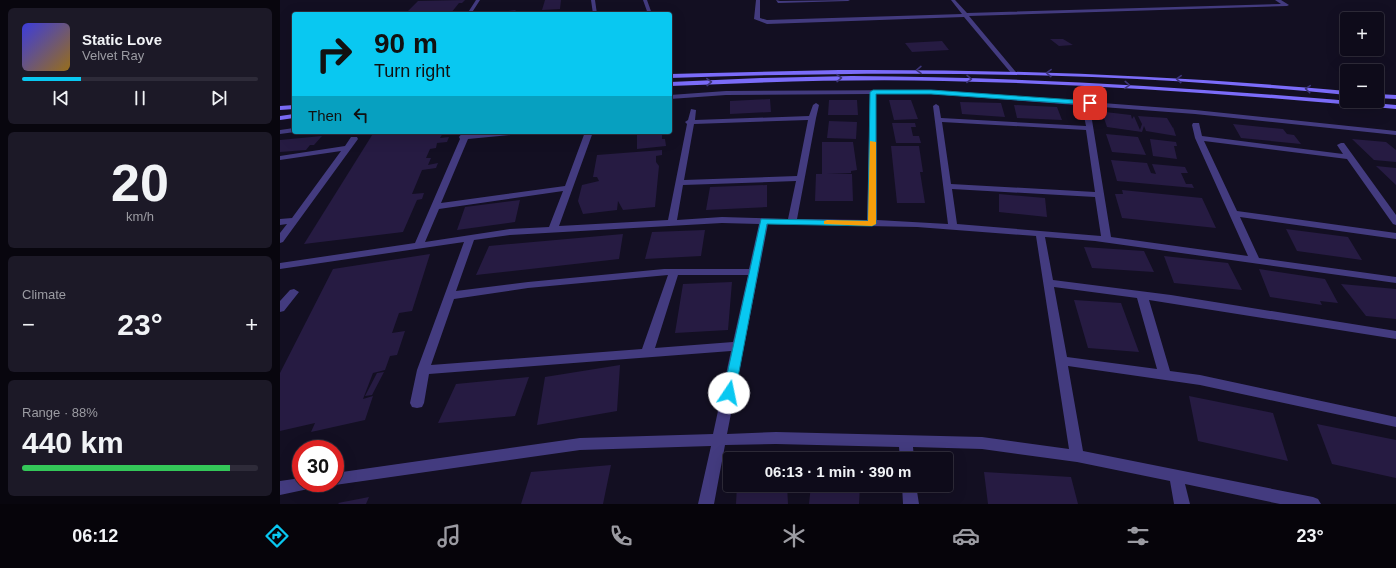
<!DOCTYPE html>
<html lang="en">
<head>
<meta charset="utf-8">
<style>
  body { margin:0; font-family:Arial,sans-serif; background:#1c1927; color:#f1f3f6; height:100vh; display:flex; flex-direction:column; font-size:15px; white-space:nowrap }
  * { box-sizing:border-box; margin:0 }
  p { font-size:13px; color:#9b9ba2 }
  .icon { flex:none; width:22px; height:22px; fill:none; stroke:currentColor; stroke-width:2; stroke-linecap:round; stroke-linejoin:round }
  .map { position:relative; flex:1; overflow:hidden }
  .details { display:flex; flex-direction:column; gap:8px; padding:8px; background:#08060e; width:280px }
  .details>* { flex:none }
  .guide { position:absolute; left:12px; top:12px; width:380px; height:122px; border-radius:4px; box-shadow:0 4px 16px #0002,0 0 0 1px #2e2b39; background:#09c8f1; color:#111; overflow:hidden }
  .buttons { position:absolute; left:1060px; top:12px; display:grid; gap:8px }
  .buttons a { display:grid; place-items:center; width:44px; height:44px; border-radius:4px; background:#0e0b1a; box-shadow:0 4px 16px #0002,0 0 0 1px #2e2b39; font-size:20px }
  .speed { position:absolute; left:12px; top:440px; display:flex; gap:8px; font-size:20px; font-weight:700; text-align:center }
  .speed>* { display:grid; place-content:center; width:52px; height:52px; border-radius:50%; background:#0e0b1a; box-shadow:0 4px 16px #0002,0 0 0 1px #2e2b39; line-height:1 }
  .speed .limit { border:6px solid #d22; background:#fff; color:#111 }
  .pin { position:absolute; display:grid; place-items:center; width:34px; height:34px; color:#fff; margin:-17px; border-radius:8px; box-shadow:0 2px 6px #0006 }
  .me { position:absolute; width:44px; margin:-22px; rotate:11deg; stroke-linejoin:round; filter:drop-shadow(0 0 3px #0008) }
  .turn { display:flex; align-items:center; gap:14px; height:84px; padding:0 16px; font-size:18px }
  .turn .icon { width:52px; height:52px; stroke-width:2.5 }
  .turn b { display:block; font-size:28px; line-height:34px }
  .then { display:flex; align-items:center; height:38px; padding:0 16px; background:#0003; gap:8px; font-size:15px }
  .big { font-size:30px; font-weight:700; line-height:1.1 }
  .details .tile { flex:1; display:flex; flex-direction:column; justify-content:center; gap:6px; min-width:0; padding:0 14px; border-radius:6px; background:#1c1927 }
  .details .dial { align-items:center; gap:0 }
  .dial b { font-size:52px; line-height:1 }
  .song { display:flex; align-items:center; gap:12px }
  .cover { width:48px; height:48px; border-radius:6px; background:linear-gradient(135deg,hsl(240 70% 55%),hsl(40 70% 35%)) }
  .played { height:4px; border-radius:2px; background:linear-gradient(90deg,#09c8f1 25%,#2e2b39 25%) }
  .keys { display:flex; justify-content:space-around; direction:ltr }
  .heat { display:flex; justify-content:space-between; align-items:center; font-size:22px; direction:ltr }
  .charge { height:6px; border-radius:3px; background:linear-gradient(90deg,#34c759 88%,#2e2b39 0) }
  .trip { position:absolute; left:443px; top:452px; width:230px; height:40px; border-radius:4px; background:#0e0b1a; box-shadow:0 4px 16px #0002,0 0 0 1px #2e2b39; font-weight:700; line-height:40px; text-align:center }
  .menu { display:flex; height:64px; justify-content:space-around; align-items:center; background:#06040a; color:#9b9ba2 }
  .menu .icon { width:28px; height:28px }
  .menu .selected { color:#09c8f1 }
  .menu b { font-size:18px; color:#f1f3f6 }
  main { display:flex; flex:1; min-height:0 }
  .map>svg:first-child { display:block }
  .building { fill:#261b42 }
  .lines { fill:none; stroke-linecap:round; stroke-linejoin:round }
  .street { fill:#433b7f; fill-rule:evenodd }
  .secondary { fill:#7b6cf9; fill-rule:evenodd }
  .oneway { stroke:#3d3478 }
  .route { fill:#09c8f1; stroke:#06829d }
  .slow { fill:#f59e0b }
</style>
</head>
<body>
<main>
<section class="details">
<div class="tile">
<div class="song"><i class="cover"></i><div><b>Static Love</b><p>Velvet Ray</p></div></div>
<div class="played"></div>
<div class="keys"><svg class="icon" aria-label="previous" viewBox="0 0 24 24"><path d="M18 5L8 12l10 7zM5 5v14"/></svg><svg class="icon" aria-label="pause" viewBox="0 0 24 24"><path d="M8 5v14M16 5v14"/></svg><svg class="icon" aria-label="next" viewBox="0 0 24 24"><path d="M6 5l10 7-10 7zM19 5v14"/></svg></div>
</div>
<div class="tile dial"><b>20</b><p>km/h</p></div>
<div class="tile"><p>Climate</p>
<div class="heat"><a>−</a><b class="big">23°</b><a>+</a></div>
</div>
<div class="tile"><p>Range · 88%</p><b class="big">440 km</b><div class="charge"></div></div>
</section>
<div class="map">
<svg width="1116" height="504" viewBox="0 0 1116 504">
  <rect width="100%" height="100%" fill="#130f22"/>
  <!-- building -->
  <path class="building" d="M185 0 182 3H179L171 13 125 14 138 1Z
    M265 0H281L280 9 262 10Z
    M235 10 239 14H223L221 12Z
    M770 39H783L793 45 779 46Z
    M662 41 669 50 632 52 625 43Z
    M490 99 491 112 450 114V101Z
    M549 100H577L578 115H548Z
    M609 100H631L638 119 614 120Z
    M680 102 721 103 725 117 682 114Z
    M734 105 777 107 782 120 737 118Z
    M825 112 851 115 852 119 854 116 860 130 862 124 858 116 887 118 893 128V127L896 136 866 131 864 126 862 132 827 127 823 115Z
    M549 121 577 122 576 139 547 138Z
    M612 123H635L636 127H631L633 136H639L641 143H616Z
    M953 124 1003 129 1007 134 1014 135 1021 144 961 138Z
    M94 132H158V133H163L160 138 169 137 167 142 157 143 156 148 150 149 146 158H151L148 165 158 163 156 168 142 170 132 194 144 193 142 199 137 200 123 232 24 244Z
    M357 132H382V139H385L386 146 357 149Z
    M826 134 858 137 866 155 832 152Z
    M42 136 34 145H30L26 150 0 152V140Z
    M870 139 896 142 897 146H894L897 159 873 156Z
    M1072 139 1106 142 1116 150V162L1094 160Z
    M542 142H573L577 170 571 171V173H547L572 174 573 201H535L536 174H542Z
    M611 146H639L643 172H640L645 203H617Z
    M382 150V155L376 156V162L379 166 375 207 343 210 338 201 337 210 303 214 298 201 302 185 319 181 317 177H313L317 155Z
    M831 160 867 163 871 173 876 174 872 164 905 167 908 173H901L906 184H912L914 188 837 181Z
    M1096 166 1116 168V185Z
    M487 185V207L426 210 430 187Z
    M842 190 922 198 936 228 842 218 835 194H843Z
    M719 194 765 198 767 217 719 212Z
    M240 200 235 222 177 230 185 207Z
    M1006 229 1068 237 1082 260 1017 251Z
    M425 230 421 256 365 259 372 232Z
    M343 234 339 259 196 275 209 246Z
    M804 247 864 251 874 272 812 268Z
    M150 254 132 311 119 313 112 333 125 331 117 355 110 356 105 370 93 373 83 399 93 396 85 420 31 432 35 423 0 431V373L53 269Z
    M884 256 948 263 962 290 894 283Z
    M979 269 1045 279 1058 303 1040 301 1042 305 990 297Z
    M452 282 448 330 395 333 403 284Z
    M1061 284 1116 289V319L1086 316Z
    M794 300 841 303 859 352 808 348Z
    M340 365 337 411 257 425 265 377Z
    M104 372 92 395 85 396 97 373Z
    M249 377 235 416 158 423 176 384Z
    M909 396 993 413 1008 461 918 441Z
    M1037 424 1116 440V478L1052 464Z
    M331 465 323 504H241L251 472Z
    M704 472 791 477 798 504H708Z
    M457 485H507L508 504H456Z
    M531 485H580L579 504H529Z
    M89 497 86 504H59L58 503Z"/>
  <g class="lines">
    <!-- street -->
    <path class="street" d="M196 0H200L191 14H187Z
      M311 0H315L317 14H313Z
      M363 0H367L372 14H368Z
      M476 0H480V18L487 20 682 14 671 0H675L687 13 1001 4 995 0H1001L1009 5 1007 6 689 16 735 71 736 72 733 74 731 73 684 17 487 24 474 19Z
      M496 0 500 1 570 0 568 1 498 3Z
      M651 90 915 110 1116 131V135L915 114 651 94H596L597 220 668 224 653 106 656 104 659 106 661 118 806 126 804 116 811 114 831 237 968 256 915 138 912 125 913 123H919L922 136 1063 154 1057 145 1061 143H1064L1116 215V225L1113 224 1067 159 924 141 957 211 1116 233V239L960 217 979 258 1116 277V283L815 241 765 237 773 280 891 295 1116 331V339L869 300 890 371 920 375 1116 417V427L920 385 788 366 803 451 1033 497 1038 499 1041 504H1000L905 484 910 504H894L890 481 797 462 702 449 633 447 634 459H620L619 447 496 444 445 445 434 504H418L431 446 300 450 55 485 50 484 55 483V473L300 438 433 434 451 351 149 374 144 403 142 407 137 408 132 407 130 403 137 370 184 242 0 269V263L135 243 180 139 179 137 183 132H191L190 134 246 132 242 134 188 139 161 203 285 186 305 132H313L279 226 388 220 407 124 405 122 408 120 411 109 416 110 415 120 529 116 533 105 536 103 539 105 536 118 517 219 587 220 590 94 446 95 390 99V95L446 91ZM528 120 517 176 404 180 414 124ZM662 122 806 130 815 192 671 184ZM516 181 508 219 442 217 397 220 403 185ZM672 189 815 197 821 236 677 224ZM283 191 269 227 230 229 145 242 159 209ZM442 223 479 224 469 269H384L248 282 176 291 194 240 230 235ZM488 224 637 227 756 236 789 449 702 437 496 432 447 434ZM388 275 362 349 151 365 174 299 248 288ZM398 275H468L453 342 375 348ZM774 287 857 298 877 369 787 357Z
      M14 128 15 132 0 134V130Z
      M71 137H77L78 139 3 242 0 243V233L7 224 0 225V219L12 218 61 151 0 160V156L65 146Z
      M14 289 19 292 4 311 0 312V301L10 290Z
      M21 478V483H35L33 488 0 495V481Z
      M622 485H636L639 504H623Z"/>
    <!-- secondary -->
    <path class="secondary" d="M559 70C729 69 898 76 1067 91V95C982 87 897 80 812 77 671 72 531 73 390 78V74Z
      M572 76C754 77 935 89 1116 105V109C966 95 815 84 664 81 573 79 481 82 390 86V82L481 78Z
      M1097 94 1116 95V99L1097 98Z
      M14 105V109L0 110V106Z
      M14 114V118L0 120V116Z"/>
  </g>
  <!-- one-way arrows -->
  <defs><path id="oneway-chevron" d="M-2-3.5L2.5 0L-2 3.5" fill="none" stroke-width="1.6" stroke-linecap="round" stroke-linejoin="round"/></defs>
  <g class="oneway">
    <use href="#oneway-chevron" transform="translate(639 70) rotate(179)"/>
    <use href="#oneway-chevron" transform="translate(769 73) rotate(-178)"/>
    <use href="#oneway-chevron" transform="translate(559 78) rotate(-1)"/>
    <use href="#oneway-chevron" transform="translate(689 79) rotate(1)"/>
    <use href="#oneway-chevron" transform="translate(899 79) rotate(-177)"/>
    <use href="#oneway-chevron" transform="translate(429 82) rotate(-2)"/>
    <use href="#oneway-chevron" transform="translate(847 85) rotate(3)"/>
    <use href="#oneway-chevron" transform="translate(1028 89) rotate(-175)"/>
  </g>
  <!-- route -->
  <path class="route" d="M593 90H651L810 101 813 103 810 105 651 94H596V224L592 226 487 224 455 393 453 396H445L443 393 481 219 588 221 590 92Z"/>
  <!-- slow -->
  <path class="slow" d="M590 141 596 142V224L592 226 544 224V221L547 220 588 221Z"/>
</svg>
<div class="buttons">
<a>+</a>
<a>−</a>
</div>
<div class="speed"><div class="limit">30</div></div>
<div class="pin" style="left:810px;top:103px;background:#d93025"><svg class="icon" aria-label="arrive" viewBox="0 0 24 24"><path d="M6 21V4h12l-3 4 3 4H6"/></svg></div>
<svg class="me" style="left:449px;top:393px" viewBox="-20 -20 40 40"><circle r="19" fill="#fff"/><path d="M0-13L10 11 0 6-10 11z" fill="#09c8f1"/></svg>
<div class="trip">06:13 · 1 min · 390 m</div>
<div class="guide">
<div class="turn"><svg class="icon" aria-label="right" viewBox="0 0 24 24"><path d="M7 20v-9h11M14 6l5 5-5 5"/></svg><div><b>90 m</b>Turn right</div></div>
<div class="then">Then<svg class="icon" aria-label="left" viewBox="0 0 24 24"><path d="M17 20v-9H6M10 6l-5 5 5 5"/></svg></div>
</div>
</div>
</main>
<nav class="menu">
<b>06:12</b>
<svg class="icon selected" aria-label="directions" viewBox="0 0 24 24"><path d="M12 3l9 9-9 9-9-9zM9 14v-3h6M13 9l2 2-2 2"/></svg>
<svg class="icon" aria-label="music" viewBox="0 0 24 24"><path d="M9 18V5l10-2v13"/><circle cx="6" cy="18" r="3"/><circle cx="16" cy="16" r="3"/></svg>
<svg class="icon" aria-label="phone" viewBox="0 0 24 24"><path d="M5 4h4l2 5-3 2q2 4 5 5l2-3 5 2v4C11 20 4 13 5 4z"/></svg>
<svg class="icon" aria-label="climate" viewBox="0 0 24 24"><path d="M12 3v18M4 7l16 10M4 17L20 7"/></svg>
<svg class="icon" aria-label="car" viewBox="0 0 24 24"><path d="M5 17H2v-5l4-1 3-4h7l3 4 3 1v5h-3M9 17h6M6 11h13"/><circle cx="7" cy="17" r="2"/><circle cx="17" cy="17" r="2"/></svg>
<svg class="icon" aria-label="filters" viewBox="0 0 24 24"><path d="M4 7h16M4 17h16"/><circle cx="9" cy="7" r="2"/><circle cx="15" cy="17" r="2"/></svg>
<b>23°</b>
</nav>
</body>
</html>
